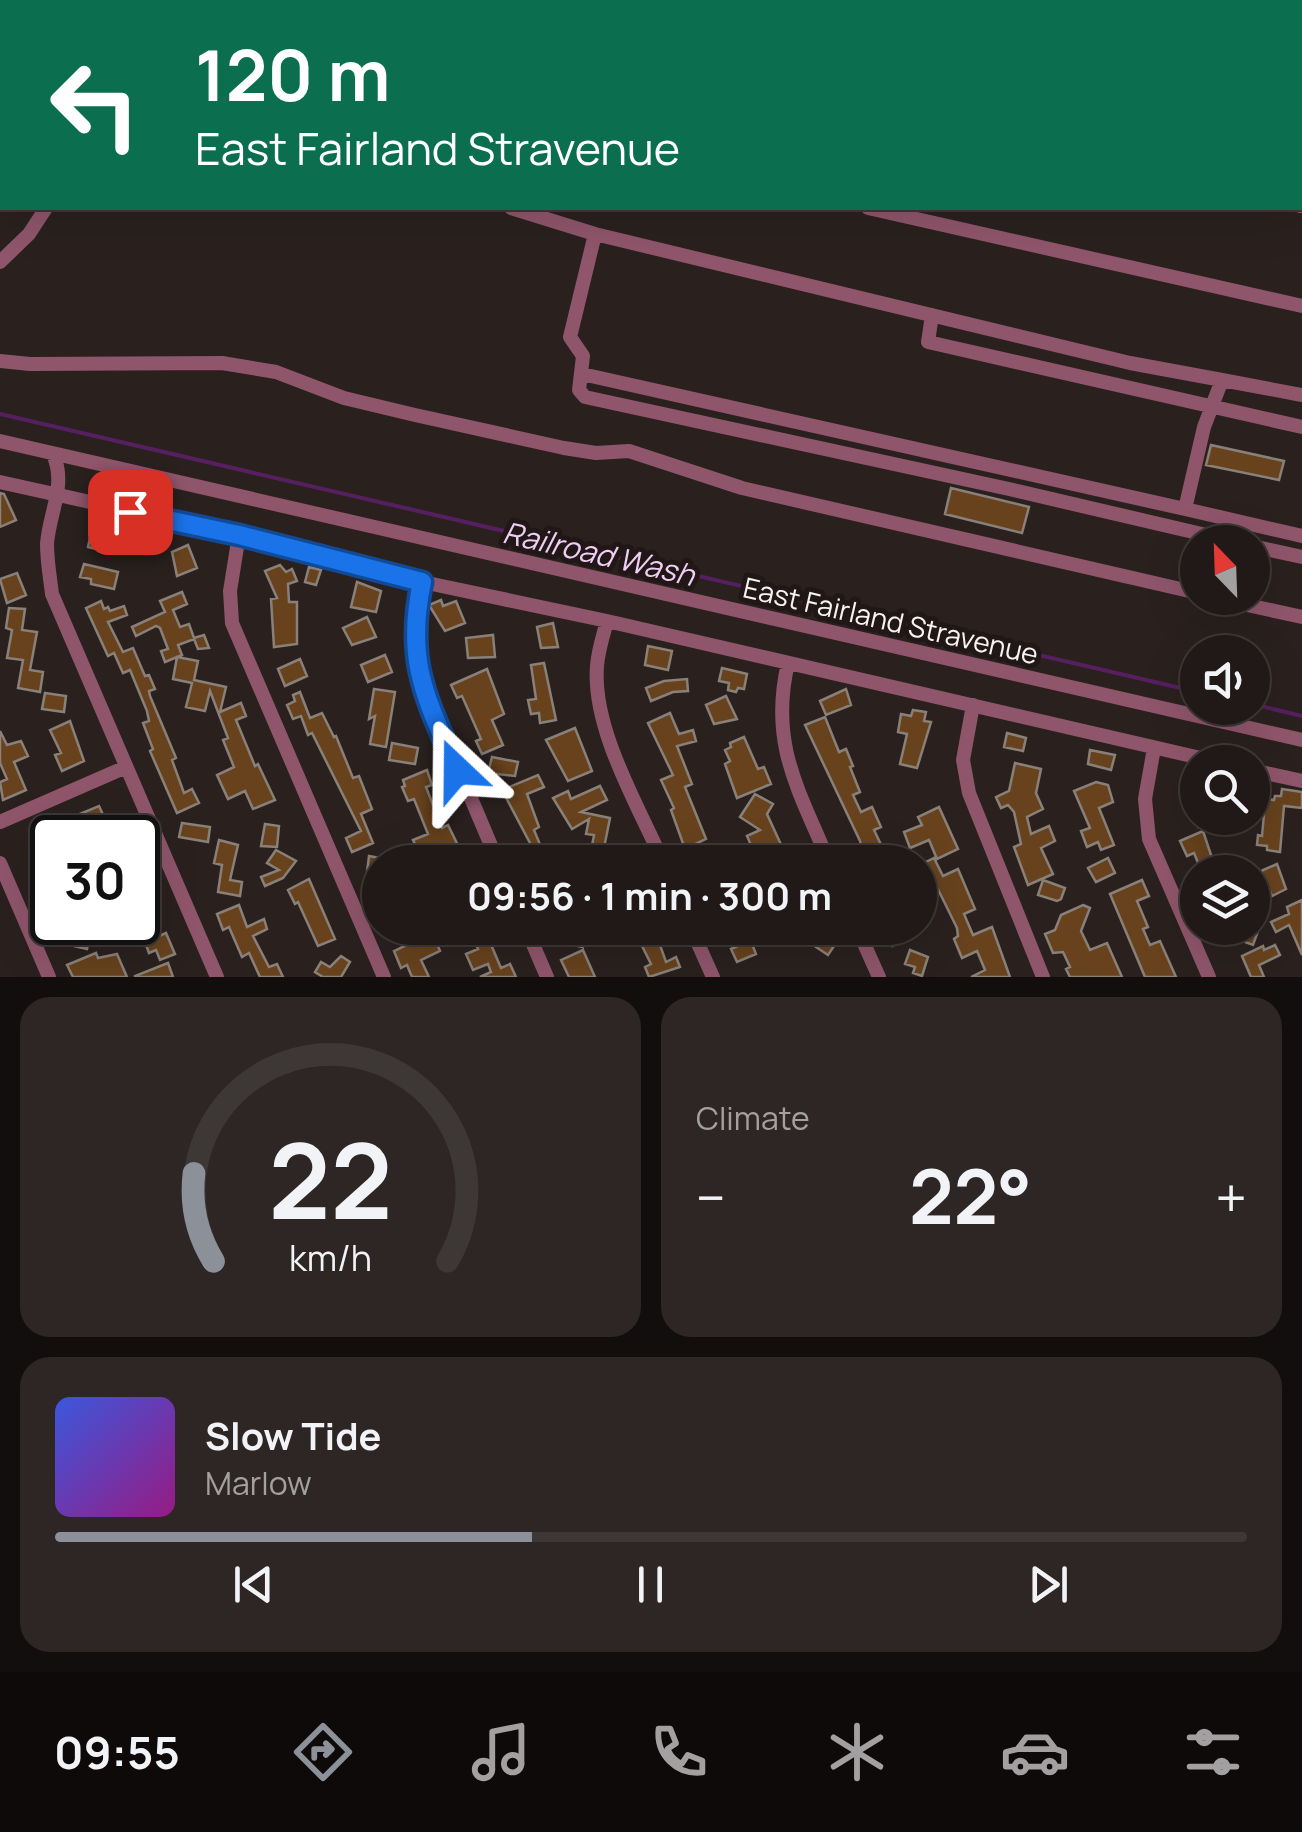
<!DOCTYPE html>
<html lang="en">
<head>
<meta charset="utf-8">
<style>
  body { margin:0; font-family:Manrope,sans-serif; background:#2d2624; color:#f1f3f6; height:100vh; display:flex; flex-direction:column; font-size:38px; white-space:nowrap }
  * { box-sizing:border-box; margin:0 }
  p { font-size:32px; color:#a2a0a1 }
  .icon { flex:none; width:55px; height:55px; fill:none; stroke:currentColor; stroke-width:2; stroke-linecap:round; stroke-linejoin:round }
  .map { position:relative; height:977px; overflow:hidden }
  .sheet { display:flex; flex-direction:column; gap:20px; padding:20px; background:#120e0d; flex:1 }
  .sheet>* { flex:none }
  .hud { position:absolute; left:0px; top:0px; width:1302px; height:210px; box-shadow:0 10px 40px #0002,0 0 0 2px #3d3836; background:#0b6e4f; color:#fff; overflow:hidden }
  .needle { width:65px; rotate:337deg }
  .buttons { position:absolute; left:1180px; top:525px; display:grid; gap:20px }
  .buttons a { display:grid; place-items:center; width:90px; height:90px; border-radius:50%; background:#201917; box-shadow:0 10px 40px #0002,0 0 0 2px #3d3836; font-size:50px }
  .speed { position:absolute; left:30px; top:815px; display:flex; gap:20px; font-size:50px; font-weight:700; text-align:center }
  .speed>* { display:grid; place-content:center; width:130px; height:130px; border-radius:50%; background:#201917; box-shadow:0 10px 40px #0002,0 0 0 2px #3d3836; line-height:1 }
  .speed .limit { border:5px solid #111; border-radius:15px; background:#fff; color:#111 }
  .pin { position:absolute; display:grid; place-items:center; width:85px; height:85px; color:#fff; margin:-42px; border-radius:20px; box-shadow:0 5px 15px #0006 }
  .me { position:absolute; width:110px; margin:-55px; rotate:337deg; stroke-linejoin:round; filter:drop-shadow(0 0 8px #0008) }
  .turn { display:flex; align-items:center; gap:35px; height:210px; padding:0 30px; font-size:45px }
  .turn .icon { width:130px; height:130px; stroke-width:2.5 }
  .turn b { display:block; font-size:70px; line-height:85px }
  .big { font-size:75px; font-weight:700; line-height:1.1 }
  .sheet .widget { flex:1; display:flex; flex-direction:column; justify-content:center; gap:15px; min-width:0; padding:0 35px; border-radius:30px; background:#2d2624 }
  .sheet .dial { align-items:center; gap:0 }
  .dial svg { height:260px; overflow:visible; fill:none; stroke:#3d3836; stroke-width:7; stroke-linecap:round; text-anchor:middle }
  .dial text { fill:#f1f3f6; stroke:none }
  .song { display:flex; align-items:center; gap:30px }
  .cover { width:120px; height:120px; border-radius:15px; background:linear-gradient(135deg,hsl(230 70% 55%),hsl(310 70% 35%)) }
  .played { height:10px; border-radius:5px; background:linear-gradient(90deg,#8c9099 40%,#3d3836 40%) }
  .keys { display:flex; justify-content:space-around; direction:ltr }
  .heat { display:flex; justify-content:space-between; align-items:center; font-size:55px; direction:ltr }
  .sheet .tiles { flex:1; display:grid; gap:20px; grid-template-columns:1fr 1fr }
  .widget:last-child { grid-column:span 2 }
  .trip { position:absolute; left:362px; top:845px; width:575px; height:100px; border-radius:50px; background:#201917; box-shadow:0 10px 40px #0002,0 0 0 2px #3d3836; font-weight:700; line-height:100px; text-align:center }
  .tabs { display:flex; height:160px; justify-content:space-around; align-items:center; background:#0d0a09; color:#a2a0a1 }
  .tabs .icon { width:70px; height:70px }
  .tabs .current { color:#8c9099 }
  .tabs b { font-size:45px; color:#f1f3f6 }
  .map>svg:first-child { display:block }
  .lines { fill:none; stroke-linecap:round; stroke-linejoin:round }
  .stream { stroke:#561f60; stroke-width:4 }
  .building { fill:#67421d; stroke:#898079; stroke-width:2.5 }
  .minor { stroke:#8f556b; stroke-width:14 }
  .major { stroke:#fb84b4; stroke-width:18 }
  .rail { stroke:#c0b8b7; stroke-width:4; stroke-dasharray:18 18; stroke-linecap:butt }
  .route-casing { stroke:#114b97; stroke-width:25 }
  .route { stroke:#1a73e8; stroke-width:18 }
  .labels { text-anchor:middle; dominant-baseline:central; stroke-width:10; stroke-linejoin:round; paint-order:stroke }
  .street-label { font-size:28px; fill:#f9f2f1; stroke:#211716 }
  .water-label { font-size:30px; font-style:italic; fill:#eecef3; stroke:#211716 }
</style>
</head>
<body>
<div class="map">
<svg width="1302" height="977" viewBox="0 0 1302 977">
  <rect width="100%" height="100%" fill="#2a211f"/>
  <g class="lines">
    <!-- stream -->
    <path class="stream" d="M0 414 1198 692
      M1252 704 1302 716"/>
  </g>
  <!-- building -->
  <path class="building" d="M1211 445 1284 461 1279 480 1206 465Z
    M951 488 1029 507 1022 533 945 514Z
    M0 493 4 494 16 520 0 527Z
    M94 519 112 523 110 552 88 547Z
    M149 531 160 536 156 552 144 549Z
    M188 545 197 568 177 576 172 552Z
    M84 564 118 572 114 589 91 584V579L80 577Z
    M280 565 286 572 292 569 297 581 288 584 289 602H297V644L274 647 271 599 277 598 265 571Z
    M309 567 321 570 316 585 305 582Z
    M17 573 26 595 7 603 0 579Z
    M357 582 381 591 376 612 351 607Z
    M182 592 187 604 173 610 180 627 189 624 194 638 204 635 209 648 198 649 194 639 178 645 182 655 165 662 161 651 168 649 160 628 156 626 136 636 132 627 165 612 160 601Z
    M441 600 443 606 456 601 465 623 445 631 429 605Z
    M101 601 104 609 108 607 110 611 124 606 127 615 108 622 123 652 133 648 145 676 149 675 155 689 149 691 150 696 176 758 172 760 184 793 192 789 199 803 177 813 150 751 153 749 143 723 149 721 147 711 130 670 123 673 114 653 108 656 86 608Z
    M9 608 25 609 22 630 37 632 30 670 43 672 40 692 18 688 23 660 7 658 12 630 6 628Z
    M367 617 376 637 352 645 343 628Z
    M553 623 558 647 541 648 537 627Z
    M493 635 495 657 468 658 466 638Z
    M648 646 672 651 668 670 645 665Z
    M385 655 392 672 368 682 361 665Z
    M177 657 198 661 194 680 226 687 220 712 241 703 246 716 236 720 255 766 258 764 275 800 253 809 245 791 228 799 217 775 234 767 223 740 228 738 210 691 205 711 186 707 192 683 173 679Z
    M300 659 307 676 285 686 278 669Z
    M544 663 556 720 540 723 539 713 531 714 528 700 536 699 531 665Z
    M722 668 747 674 744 689 738 688 736 692 728 690 729 683 719 681Z
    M487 669 504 714 492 720 503 745 482 754 476 741 481 739 462 696 457 698 451 685Z
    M687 679 688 691 673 692 651 701 646 688 664 681Z
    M374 689 395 692 386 747 370 744 375 716 369 719Z
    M846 689 851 705 826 715 820 701Z
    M300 692 310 718 322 713 334 737 336 736 353 778 359 776 372 809 361 814 373 843 352 852 346 838 361 831 312 733 308 735 301 716 293 719 287 705 295 701 293 695Z
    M45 693 66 696 64 712 42 709Z
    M726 696 737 719 714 724 706 705Z
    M913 710 926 712 924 721 931 722 917 768 900 764 907 734 898 732 901 714 911 716Z
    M670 713 679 734 693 730 696 741 677 746 692 784 685 787 706 839 685 849 671 810 674 808 661 780 673 775 648 723Z
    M825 717 839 752 846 749 853 766 850 767 860 792 853 795 861 812 872 807 881 827 874 830 885 853 866 862H860L855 854 862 850 860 841 805 725Z
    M70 721 84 761 62 771 55 755 61 753 50 730Z
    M575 728 592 771 568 781 546 740Z
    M0 731 7 745 21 741 28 756 14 762 26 790 3 800 0 782 7 779 0 763Z
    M1007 733 1026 738 1023 751 1004 747Z
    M744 737 758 769 764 767 771 784 737 798 725 764 730 761 725 750 731 747 730 743Z
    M392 743 418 748 415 764 389 760Z
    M1090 750 1115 755 1111 770 1088 764Z
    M492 757 518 762 515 776 488 773Z
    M1015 763 1041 769 1036 793 1043 809 1027 817 1031 834 1049 826 1055 841 1041 848 1053 874 1028 885 1014 847 1021 844 1014 812 1008 805 1001 808 996 797 1009 791Z
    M427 770 432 785 426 787 442 828 448 825 466 862H440L436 853 429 856 427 852 420 855 413 840 428 834 414 799 408 801 402 787 405 786 403 780Z
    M1184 771 1198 775V792L1180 788Z
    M538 775 544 787 527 794 539 827 534 830 546 859 545 862H522L517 851 531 845 502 790Z
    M1096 782 1108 785 1113 802 1099 808 1114 845 1101 850 1098 842 1087 847 1081 831 1090 828 1074 791Z
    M600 786 607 800 581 812 610 818 604 848 610 849 608 862H589L594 835 586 834 589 819 572 829 553 798 568 791 571 799Z
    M1282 789 1302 792V808L1284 806 1280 852 1267 850V846L1257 845 1258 835 1262 836 1264 814 1256 813 1258 798 1274 800 1275 796H1281Z
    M755 794 773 804 767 814 789 862H767L763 854 756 857 747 836 760 830 740 817Z
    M99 806 110 830 116 827 121 838H94L98 836 94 828 83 833 75 816Z
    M939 807 958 849 937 859 929 840 910 848 904 832 922 825 918 817Z
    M1198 818H1224L1223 827 1210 824 1209 829 1198 827Z
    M182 823 210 827 208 842 179 837Z
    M265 824 279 826 277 847 261 846Z
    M1203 831 1214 864 1219 862 1224 872H1195L1201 870 1194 853 1187 856 1180 841Z
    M219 840 238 845 230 880 242 882 240 896 218 892 222 865 214 863Z
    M276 850 296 861 283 878 265 886 261 877 279 870 267 863Z
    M50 856H52V900L39 896Z
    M369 856 380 858V874L367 872Z
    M934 858 943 876 958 869 975 909 964 914 973 935 992 927 1010 977H971L985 970 977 951 962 958 954 939 958 936 957 928 930 873 925 875 920 865Z
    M1108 858 1115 873 1096 882 1088 868Z
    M1277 864 1286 889 1272 896 1261 871Z
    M309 879 335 939 318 946 298 902 295 904 288 890Z
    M1043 880 1065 888 1061 899 1057 901 1038 895Z
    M1142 880 1149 896 1137 901 1148 927 1143 929 1150 945 1160 941 1176 977H1145L1110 894Z
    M1302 900V955L1289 925 1276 932 1271 922 1289 914 1287 907Z
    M1253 903 1261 923 1253 945 1234 938 1238 928H1252Z
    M239 905 247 927 264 919 267 929 253 936 269 967 277 964 283 977H260L249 953 242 957 229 927 223 930 217 914Z
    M1083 905 1090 908 1081 931 1090 950 1107 943 1122 977H1070L1066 969 1070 967 1063 952 1053 953 1045 934 1055 930 1061 915Z
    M138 909 156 913 152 929 138 926Z
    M78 922H92L87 949 74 946Z
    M397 928H418L415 942 433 934 440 951 421 960 429 977H412L407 965 401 968 394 951 413 942 395 939Z
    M469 928H484L501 968 510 964 516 977H480L491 972 488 964 473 970 466 954 478 949Z
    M568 928H592L588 941 578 939 582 947 565 943Z
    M645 928H654L666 962 676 957 680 967 649 977 645 967 651 964 635 932Z
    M733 928H746L756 954 737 962 731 949 740 945Z
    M801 928H815L836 943 828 955 807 941Z
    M885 928H905L910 939 892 946Z
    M166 933 175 954 160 960 156 950 149 953 145 942Z
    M1275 945 1280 955 1259 965 1264 977H1251L1242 956 1263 946 1264 950Z
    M583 950 595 977H569L561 960Z
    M910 950 928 957 922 976 913 973 915 967 905 964Z
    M96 953 98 958 117 954 127 977H73L67 965Z
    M341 956 350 962 341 977H323L315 972 321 962 330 967Z
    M168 963 173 977H135V976Z"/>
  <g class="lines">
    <!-- minor -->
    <path class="minor" d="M68 0 75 2
      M391 0 402 2
      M740 0 750 2
      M800 0 811 2
      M873 0 884 2
      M1079 0 1090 2
      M1169 0 1180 2
      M1300 30 1302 31
      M1300 50 1302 51
      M0 55 2 56
      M1300 97H1302
      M1300 114H1302
      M1300 127H1302
      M1300 206H1302
      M511 208 595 234 570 337 583 356 579 390 585 397 1009 489 1236 542
      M868 208 1302 306
      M0 262 29 234 46 208
      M932 315 928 342 1302 427
      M0 361 30 364 222 363 276 372 344 398 415 415 564 448 596 453 629 451 742 488 1198 593
      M582 374 1185 509 1204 427 1222 380 1130 363 595 234
      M1222 380 1302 395
      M0 441 1302 740
      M53 454C67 485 49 513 47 544 47 561 50 577 52 594L217 977
      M0 482 239 535 418 581 607 621 1218 762
      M1185 509 1302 536
      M239 535 230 591 232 623 384 977
      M1252 546 1302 557
      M422 582 415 623 418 673 498 862
      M1215 598 1302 617
      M607 621C603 636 598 651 597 666 592 729 638 805 663 862
      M788 663C769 744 799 790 829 862
      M973 705 963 760 969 793 1043 977
      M1154 748 1145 799 1149 839 1209 977
      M1252 770 1302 781
      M0 822 126 767
      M0 863 49 977
      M526 928 547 977
      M691 928 713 977
      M857 928 879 977"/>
    <!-- major -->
    <path class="major" d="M1296 0 1302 2"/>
    <!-- rail -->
    <path class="rail" d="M1036 0 1047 2
      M1105 0 1116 2
      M1300 45H1302
      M1300 60H1302"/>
  </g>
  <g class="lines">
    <defs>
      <path id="route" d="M130 512 239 535 422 582C405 662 426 698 457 770"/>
    </defs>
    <!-- route casing -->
    <use href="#route" class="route-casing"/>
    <!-- route -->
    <use href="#route" class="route"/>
  </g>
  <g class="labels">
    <!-- street labels -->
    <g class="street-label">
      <text transform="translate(891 620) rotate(13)">East Fairland Stravenue</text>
    </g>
    <!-- water labels -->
    <g class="water-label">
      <text transform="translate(599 553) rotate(13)">Railroad Wash</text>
    </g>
  </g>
</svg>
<div class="buttons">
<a><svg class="needle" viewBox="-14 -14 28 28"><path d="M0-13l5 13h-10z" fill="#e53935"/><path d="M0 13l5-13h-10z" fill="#a2a0a1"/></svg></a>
<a><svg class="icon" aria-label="sound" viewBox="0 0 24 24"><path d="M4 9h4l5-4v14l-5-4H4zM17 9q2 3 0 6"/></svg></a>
<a><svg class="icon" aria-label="search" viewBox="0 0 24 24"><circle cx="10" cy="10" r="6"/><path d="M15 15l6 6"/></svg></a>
<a><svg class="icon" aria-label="layers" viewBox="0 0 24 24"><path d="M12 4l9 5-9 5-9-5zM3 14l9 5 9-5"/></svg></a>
</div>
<div class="speed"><div class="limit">30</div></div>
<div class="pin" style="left:130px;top:512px;background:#d93025"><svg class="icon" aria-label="arrive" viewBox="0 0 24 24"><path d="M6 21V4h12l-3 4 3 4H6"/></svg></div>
<svg class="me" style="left:457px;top:770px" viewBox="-20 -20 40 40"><path d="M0-17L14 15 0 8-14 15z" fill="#1a73e8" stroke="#fff" stroke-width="4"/></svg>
<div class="trip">09:56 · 1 min · 300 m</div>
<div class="hud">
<div class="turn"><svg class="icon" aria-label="left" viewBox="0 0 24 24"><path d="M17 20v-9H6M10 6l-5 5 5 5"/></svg><div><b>120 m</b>East Fairland Stravenue</div></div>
</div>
</div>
<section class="sheet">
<div class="tiles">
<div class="widget dial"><svg viewBox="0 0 100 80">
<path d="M14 69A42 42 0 1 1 86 69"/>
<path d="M14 69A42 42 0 0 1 8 42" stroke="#8c9099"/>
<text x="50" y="56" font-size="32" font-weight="700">22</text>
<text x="50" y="72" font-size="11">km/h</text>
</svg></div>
<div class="widget"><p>Climate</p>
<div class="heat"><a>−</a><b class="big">22°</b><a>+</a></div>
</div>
<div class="widget">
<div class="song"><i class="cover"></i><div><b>Slow Tide</b><p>Marlow</p></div></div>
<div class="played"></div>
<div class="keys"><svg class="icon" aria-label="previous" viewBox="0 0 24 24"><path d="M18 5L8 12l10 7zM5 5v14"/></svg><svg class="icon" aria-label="pause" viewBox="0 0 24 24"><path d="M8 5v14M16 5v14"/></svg><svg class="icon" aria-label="next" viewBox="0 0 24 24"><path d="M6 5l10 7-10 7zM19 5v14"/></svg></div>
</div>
</div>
</section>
<nav class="tabs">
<b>09:55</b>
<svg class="icon current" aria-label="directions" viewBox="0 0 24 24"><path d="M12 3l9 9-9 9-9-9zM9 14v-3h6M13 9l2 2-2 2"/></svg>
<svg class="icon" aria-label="music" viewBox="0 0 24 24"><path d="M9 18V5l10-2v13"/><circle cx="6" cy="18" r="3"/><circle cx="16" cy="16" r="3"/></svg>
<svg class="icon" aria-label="phone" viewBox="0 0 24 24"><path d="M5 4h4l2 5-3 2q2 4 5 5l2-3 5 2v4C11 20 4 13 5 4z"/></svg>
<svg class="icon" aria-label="climate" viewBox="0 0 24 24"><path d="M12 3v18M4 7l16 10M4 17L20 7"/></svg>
<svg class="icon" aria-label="car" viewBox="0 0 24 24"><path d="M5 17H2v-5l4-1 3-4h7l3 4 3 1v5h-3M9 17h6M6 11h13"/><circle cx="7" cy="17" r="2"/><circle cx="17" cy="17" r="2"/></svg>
<svg class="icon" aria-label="filters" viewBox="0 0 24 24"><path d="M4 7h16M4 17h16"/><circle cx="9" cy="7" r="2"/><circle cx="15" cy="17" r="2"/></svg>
</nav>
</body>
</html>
